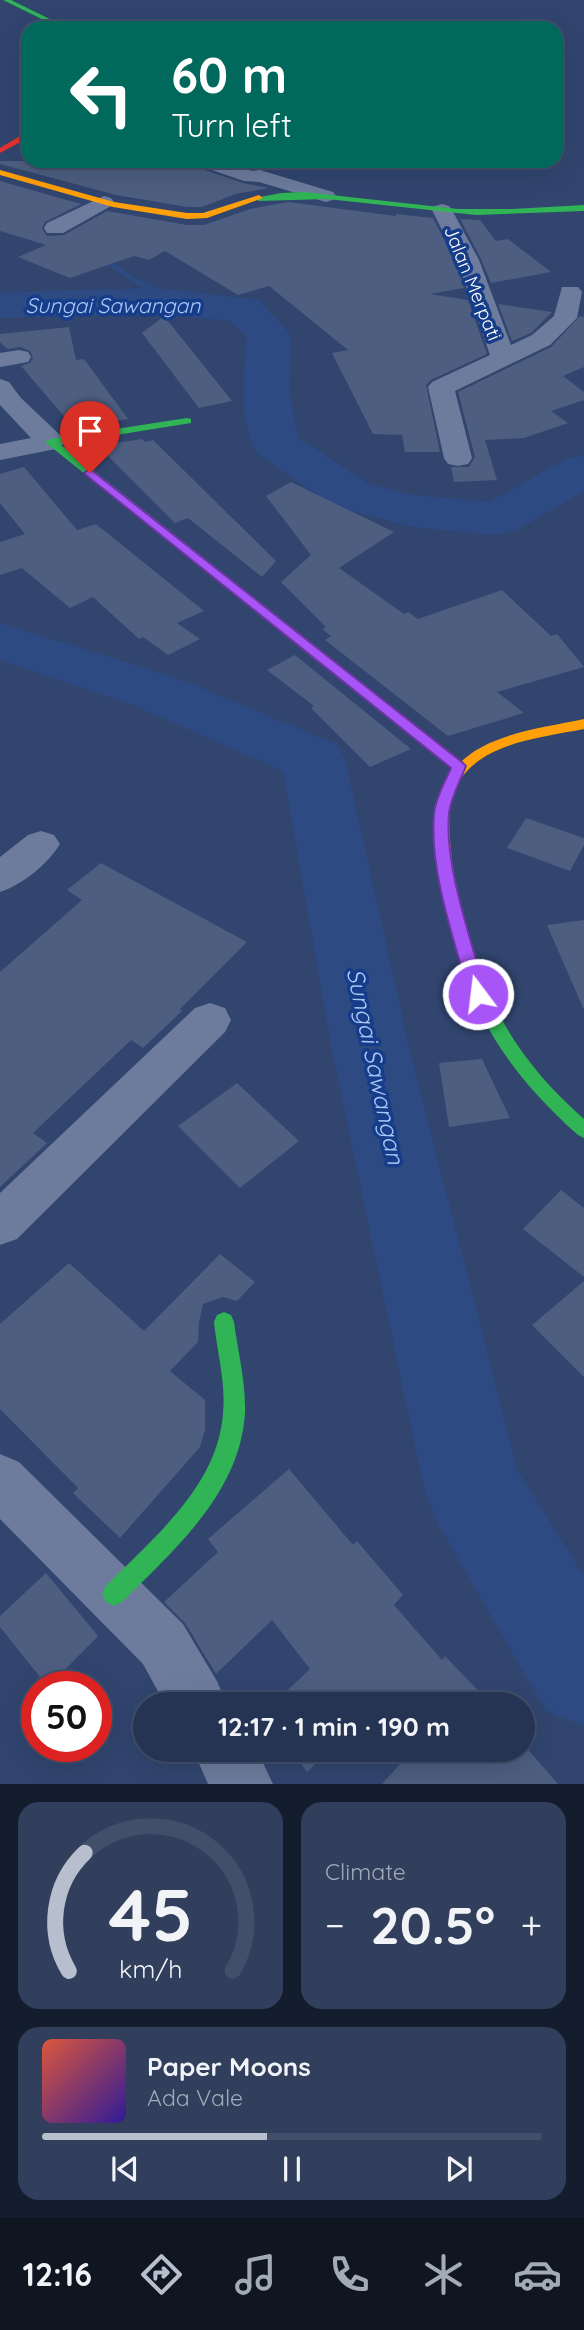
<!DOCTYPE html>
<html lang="en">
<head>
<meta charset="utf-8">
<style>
  body { margin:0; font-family:Quicksand,sans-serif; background:#313f5d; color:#f1f3f6; height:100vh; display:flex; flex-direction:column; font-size:26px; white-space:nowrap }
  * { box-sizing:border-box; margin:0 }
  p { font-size:23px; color:#a3aab8 }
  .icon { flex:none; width:38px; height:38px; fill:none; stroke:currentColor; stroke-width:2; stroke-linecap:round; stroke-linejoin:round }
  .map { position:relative; height:1784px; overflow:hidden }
  .sheet { display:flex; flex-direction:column; gap:18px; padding:18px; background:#141d2e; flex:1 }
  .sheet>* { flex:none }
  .banner { position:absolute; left:21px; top:21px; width:542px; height:147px; border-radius:21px; box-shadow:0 7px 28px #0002,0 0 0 2px #424f6a; background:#00695c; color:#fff; overflow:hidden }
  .speed { position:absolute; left:21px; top:1671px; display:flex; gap:14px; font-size:35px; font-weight:700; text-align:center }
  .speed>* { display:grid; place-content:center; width:91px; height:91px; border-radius:50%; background:#253453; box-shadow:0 7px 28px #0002,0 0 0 2px #424f6a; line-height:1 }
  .speed .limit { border:10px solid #d22; background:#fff; color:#111 }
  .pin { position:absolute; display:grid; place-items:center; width:60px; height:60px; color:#fff; margin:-72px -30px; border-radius:50% 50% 50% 0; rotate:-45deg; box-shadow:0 0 7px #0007 }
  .pin .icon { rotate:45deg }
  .me { position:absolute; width:77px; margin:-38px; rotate:345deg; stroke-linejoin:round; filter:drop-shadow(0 0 5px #0008) }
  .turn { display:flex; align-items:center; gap:24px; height:147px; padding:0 35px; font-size:32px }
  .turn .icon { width:91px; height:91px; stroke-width:2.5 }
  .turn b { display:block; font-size:49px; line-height:60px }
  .big { font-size:52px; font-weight:800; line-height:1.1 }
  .sheet .tile { flex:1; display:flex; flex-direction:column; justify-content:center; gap:10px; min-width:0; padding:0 24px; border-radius:21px; background:#313f5d }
  .sheet .dial { align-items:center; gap:0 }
  .dial svg { height:182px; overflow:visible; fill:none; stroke:#424f6a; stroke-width:7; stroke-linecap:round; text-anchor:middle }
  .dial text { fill:#f1f3f6; stroke:none }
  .song { display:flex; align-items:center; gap:21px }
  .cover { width:84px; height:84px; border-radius:10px; background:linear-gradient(135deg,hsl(10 70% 55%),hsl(250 70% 35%)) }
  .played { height:7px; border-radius:4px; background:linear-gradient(90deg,#b7becd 45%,#424f6a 45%) }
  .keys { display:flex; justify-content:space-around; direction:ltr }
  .heat { display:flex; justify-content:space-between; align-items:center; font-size:38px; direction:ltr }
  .sheet .tiles { flex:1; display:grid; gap:18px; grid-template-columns:1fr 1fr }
  .tile:last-child { grid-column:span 2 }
  .trip { position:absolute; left:133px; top:1692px; width:402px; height:70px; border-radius:35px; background:#253453; box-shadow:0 7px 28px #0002,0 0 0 2px #424f6a; font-weight:800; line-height:70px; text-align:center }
  .tabs { display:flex; height:112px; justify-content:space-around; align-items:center; background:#0f1521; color:#a3aab8 }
  .tabs .icon { width:49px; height:49px }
  .tabs .selected { color:#b7becd }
  .tabs b { font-size:32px; color:#f1f3f6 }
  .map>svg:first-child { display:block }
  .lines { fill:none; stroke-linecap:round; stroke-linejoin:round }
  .stream { fill:#2d4a82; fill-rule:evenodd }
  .river { fill:#2d4a82; fill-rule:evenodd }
  .building { fill:#4d5e80 }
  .street { fill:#6d7c9d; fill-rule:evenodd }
  .fast { fill:#30b455; fill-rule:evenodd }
  .slow { fill:#ff9f0a; fill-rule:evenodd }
  .jam { fill:#e5322d; fill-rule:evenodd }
  .route { fill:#a855f7; stroke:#6d37a1; stroke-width:2 }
  .labels { text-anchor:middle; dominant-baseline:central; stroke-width:7; stroke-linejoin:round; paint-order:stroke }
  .far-street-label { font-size:19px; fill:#fff; stroke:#163d8a }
  .far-water-label { font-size:21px; font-style:italic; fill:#aac5f6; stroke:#163d8a }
  .water-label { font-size:24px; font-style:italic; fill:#aac5f6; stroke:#163d8a }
</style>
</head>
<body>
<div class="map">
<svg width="584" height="1784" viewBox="0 0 584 1784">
  <rect width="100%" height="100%" fill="#31456f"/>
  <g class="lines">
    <!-- stream -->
    <path class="stream" d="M98 254H102L132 276 191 304 184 306C153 292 122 280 98 256Z"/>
    <!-- river -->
    <path class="river" d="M158 288 259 300 291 335 289 392 298 437 369 484 413 495 489 502 566 459 584 455V491L517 530 498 535 412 527 333 506 258 454C237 424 244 372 247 337L231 321 158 314 0 318V292Z
      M0 623 177 678 336 744 345 759 410 1051 517 1469 584 1576V1726L546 1711 438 1524 424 1489 332 1051 283 771 135 706 0 660Z"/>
  </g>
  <!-- building -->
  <path class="building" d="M0 161H190L196 167 243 183 269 188 236 194 202 207H187L116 195 0 164Z
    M0 181 81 204 45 222 42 229 47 236 64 235 107 211 187 225H204L250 209 288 202 396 216V214L433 218 455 261 464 288 430 294 468 300 487 354 431 380 426 385 440 452H405L402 435 373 434 332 353 348 350 269 286 238 295 165 251 149 260 134 256 70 278 18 257 46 245 0 231Z
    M460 219 480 220 496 241 508 239 551 272 491 283 481 259Z
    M498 304 552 312 531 333 512 341Z
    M164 316 232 401 199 408 142 333Z
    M580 316 584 317V367L563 376 584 392V400L551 411 568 423 524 438 485 440 497 480 454 482 451 467H469L475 457 458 392 551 347Z
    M69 327 76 360 84 359 128 419 74 428 21 366 30 363 33 358 30 351 20 347 7 349 0 342V334Z
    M142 439 145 442 153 440 276 561 262 577 188 518 175 523 105 453 96 455 90 447Z
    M24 467 77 530 96 524 204 611 177 623 200 639 168 655 143 637 139 639 93 597 70 608 22 568 0 575V542L25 534 0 503V474Z
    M291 482 394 532 339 568 404 614 408 612 418 619 502 590 551 636 557 634 584 667 497 692 524 713 448 736 325 640 331 636 322 629 326 627 281 582 311 555 266 496Z
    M295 655 411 749 370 767 311 708 314 706 267 670Z
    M526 818 584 838V845L570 871 507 848Z
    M101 863 247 942 180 1009 182 1011 143 1048 131 1040 33 1133 47 1143 0 1187V972L82 900 67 890Z
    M584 920V1010L547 925Z
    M482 1059 510 1118 449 1127 439 1063Z
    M237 1083 299 1141 240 1188 178 1126Z
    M561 1190 584 1208V1277L523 1229Z
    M220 1254 255 1282 237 1301 223 1297 203 1304 199 1322 198 1342 170 1371 205 1400V1430L200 1447 120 1538 73 1493 78 1488 0 1409V1324L69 1263 144 1331Z
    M584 1281V1377L532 1325Z
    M289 1469 353 1545 357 1541 403 1595 394 1605 442 1660 445 1656 491 1704H273L310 1669 272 1620 216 1674 185 1623 164 1602 218 1552 208 1539Z
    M46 1573 98 1636 48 1687 0 1627V1616Z
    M523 1744 558 1784H382L413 1750H523Z
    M291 1750H329L307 1772Z"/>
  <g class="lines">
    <!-- street -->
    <path class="street" d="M194 161H223L252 171 260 170 333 192 336 196 333 200 326 202 259 182 244 181 197 165Z
      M104 196 111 198 114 202 111 206 63 233H47L44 228 47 223Z
      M442 204 449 206 452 210 479 260 511 345 532 335 554 316 562 287H578L582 292 577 318 550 345 455 391 472 458 468 464 458 466 448 464 444 458 428 387 432 382 490 355 457 260 432 210 435 206Z
      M19 350 28 352 31 357 28 362 0 367V353Z
      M0 379 9 382 21 398 61 436 64 442 61 448 0 460V444L31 438 0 405Z
      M41 831 54 835 60 844C48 864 22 885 0 892V857L28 835Z
      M210 1003 225 1008 231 1020 225 1032 17 1239 0 1245V1193L195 1008Z
      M0 1454 19 1462 183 1624 218 1683 226 1704H165L143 1664 0 1519Z
      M193 1750H257L273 1784H208Z"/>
    <!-- fast -->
    <path class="fast" d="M3 0H11L68 28H60Z
      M304 192 458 209H512L584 205V211L476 215 327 199 259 201 255 198 281 193Z
      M187 418 191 419V423L60 444 463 763 465 766 463 769H453L45 442 51 439Z
      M444 855 452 861C472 971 498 1043 584 1119V1138L578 1135C485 1052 457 982 436 861Z
      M224 1312 231 1315 234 1322C238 1352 246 1383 245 1413 240 1493 175 1549 122 1602L114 1606 106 1602 102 1594 106 1586C154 1537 218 1486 223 1413 226 1383 217 1352 214 1322L217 1315Z"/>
    <!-- slow -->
    <path class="slow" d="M0 170 114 202 187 213H203L259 195 263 198 207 218 187 219 113 207 0 175Z
      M584 719V729C539 738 473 743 454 792 446 813 450 839 452 861L444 867 439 865C432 851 433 827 436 811 448 737 523 732 584 719Z"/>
    <!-- jam -->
    <path class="jam" d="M25 133H28V138L0 153V148Z"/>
  </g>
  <!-- route -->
  <path class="route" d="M90 469 463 763 466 766C460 781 451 798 449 813 444 866 472 942 486 994L484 999H472L469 994C454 939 429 871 434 814 435 799 445 782 451 768L86 475 84 473Z"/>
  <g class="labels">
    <!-- far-street labels -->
    <g class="far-street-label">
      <text transform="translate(473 283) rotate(68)">Jalan Merpati</text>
    </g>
    <!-- far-water labels -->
    <g class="far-water-label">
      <text x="113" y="305">Sungai Sawangan</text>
    </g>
    <!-- water labels -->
    <g class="water-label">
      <text transform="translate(376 1066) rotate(78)">Sungai Sawangan</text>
    </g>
  </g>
</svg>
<div class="speed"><div class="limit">50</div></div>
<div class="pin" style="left:90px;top:473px;background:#d93025"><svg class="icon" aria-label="arrive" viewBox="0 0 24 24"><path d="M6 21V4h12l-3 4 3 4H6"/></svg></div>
<svg class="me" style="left:478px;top:994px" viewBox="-20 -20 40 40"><circle r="17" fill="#a855f7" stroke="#fff" stroke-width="3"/><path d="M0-11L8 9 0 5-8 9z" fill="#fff"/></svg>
<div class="trip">12:17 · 1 min · 190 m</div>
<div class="banner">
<div class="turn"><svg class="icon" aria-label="left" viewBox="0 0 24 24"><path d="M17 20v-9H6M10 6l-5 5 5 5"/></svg><div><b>60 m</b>Turn left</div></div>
</div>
</div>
<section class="sheet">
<div class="tiles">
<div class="tile dial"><svg viewBox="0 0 100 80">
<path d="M14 69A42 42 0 1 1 86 69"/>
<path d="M14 69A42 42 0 0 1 21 17" stroke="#b7becd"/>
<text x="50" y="56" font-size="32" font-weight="700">45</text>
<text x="50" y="72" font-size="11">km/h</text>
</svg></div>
<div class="tile"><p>Climate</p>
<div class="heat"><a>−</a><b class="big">20.5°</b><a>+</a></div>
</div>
<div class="tile">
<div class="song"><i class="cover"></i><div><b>Paper Moons</b><p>Ada Vale</p></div></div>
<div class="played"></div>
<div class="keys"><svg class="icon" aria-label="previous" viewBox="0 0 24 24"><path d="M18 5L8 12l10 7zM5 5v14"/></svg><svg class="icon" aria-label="pause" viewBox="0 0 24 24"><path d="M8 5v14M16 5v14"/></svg><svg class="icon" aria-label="next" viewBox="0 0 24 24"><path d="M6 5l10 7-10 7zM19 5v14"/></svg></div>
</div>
</div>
</section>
<nav class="tabs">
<b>12:16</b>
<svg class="icon selected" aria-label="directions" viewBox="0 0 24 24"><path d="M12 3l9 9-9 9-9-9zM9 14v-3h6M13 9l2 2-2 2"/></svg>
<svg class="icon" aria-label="music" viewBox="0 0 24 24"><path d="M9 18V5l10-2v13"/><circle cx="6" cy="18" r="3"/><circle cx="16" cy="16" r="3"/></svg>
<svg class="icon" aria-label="phone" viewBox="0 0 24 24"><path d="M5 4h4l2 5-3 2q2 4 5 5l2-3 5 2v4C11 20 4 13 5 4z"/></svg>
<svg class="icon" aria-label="climate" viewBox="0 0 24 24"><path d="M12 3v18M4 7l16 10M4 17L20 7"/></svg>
<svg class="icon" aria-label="car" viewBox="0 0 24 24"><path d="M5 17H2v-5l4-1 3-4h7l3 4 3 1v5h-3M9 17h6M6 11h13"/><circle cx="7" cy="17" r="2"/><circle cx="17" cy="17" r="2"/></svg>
</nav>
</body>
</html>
